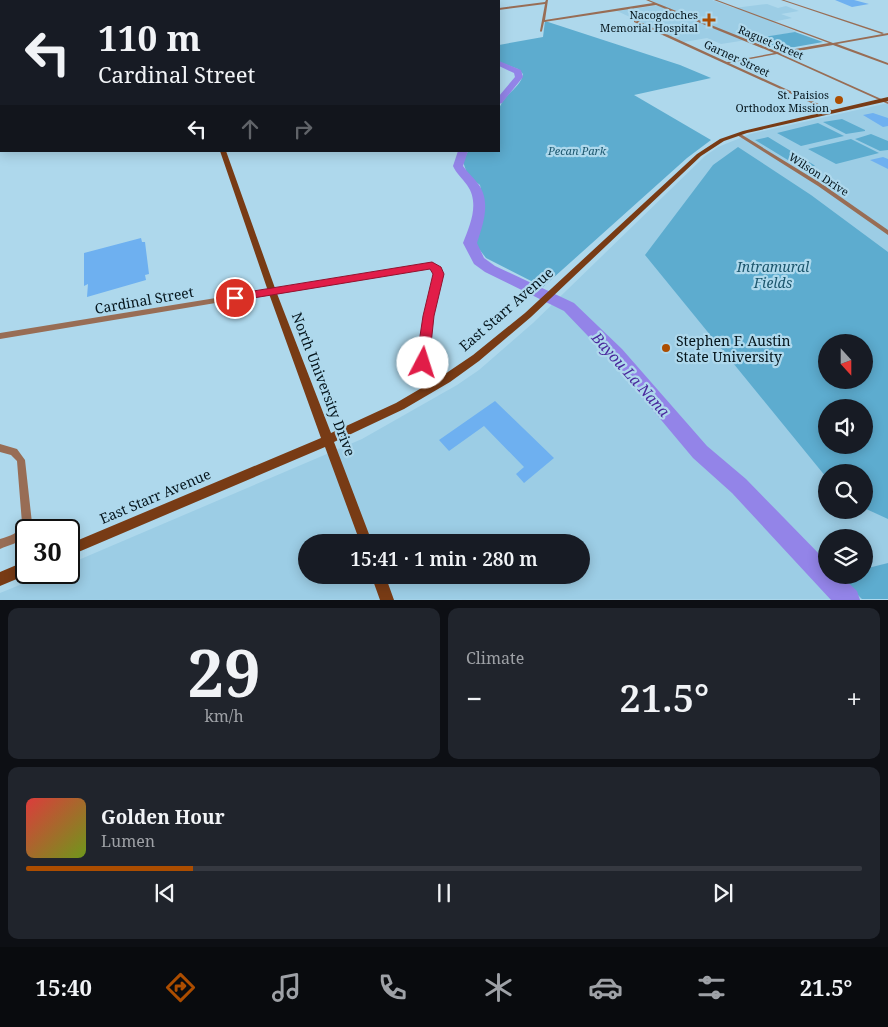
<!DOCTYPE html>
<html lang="en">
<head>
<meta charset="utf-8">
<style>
  body { margin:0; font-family:"Noto Serif",serif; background:#20242c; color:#f1f3f6; height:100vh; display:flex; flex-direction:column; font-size:19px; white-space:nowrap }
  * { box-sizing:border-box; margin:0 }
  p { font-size:16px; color:#9ea1a6 }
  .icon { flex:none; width:28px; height:28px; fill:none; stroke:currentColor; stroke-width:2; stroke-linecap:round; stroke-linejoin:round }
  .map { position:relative; height:600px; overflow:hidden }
  .side { display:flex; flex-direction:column; gap:8px; padding:8px; background:#0d0f14; flex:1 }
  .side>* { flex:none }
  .hud { position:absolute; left:0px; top:0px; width:500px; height:152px; box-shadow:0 2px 12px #0003; background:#171b24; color:#f1f3f6; overflow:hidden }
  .needle { width:32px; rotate:159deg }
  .tools { position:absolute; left:818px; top:334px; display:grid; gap:10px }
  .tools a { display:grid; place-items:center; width:55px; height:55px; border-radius:50%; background:#171b24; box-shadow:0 2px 12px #0003; font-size:25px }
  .speed { position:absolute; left:15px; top:519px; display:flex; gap:10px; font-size:25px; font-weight:700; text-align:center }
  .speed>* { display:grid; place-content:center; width:65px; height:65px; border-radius:50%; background:#171b24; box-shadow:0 2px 12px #0003; line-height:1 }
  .speed .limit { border:2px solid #111; border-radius:8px; background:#fff; color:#111 }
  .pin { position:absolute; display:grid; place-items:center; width:42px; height:42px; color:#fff; margin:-21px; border:2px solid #fff; border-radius:50%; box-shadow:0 1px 5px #0007 }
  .me { position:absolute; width:55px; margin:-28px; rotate:5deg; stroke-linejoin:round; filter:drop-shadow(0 0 4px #0008) }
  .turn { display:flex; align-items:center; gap:18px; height:105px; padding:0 15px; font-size:22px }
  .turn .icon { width:65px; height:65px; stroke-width:2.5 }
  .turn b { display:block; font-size:35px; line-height:42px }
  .lanes { display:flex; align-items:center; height:48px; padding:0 15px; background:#0003; justify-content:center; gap:25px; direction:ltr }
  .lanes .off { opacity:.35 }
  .big { font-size:38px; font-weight:600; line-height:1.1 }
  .side .card { flex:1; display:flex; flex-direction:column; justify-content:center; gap:8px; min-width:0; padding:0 18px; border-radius:10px; background:#20242c }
  .side .dial { align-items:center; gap:0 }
  .dial b { font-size:65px; line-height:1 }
  .song { display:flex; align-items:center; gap:15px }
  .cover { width:60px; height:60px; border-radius:8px; background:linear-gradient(135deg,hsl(0 70% 55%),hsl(80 70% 35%)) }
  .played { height:5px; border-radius:2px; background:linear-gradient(90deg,#ac4d00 20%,#363941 20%) }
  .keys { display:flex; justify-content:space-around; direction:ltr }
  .heat { display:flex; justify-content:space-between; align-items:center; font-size:28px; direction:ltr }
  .side .tiles { flex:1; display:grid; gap:8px; grid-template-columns:1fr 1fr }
  .card:last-child { grid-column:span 2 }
  .trip { position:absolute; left:298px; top:534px; width:292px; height:50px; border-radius:25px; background:#171b24; box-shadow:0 2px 12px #0003; font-weight:600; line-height:50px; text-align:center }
  .menu { display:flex; height:80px; justify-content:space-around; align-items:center; background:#090b0e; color:#9ea1a6 }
  .menu .icon { width:35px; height:35px }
  .menu .current { color:#ac4d00 }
  .menu b { font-size:22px; color:#f1f3f6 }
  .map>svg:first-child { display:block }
  .built { fill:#9ccde5; fill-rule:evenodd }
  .green { fill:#5daccf; fill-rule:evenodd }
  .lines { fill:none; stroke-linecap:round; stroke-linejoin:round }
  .river { fill:#9384e8; fill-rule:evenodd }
  .building { fill:#6eb0f0 }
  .minor { fill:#986d55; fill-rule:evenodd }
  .tertiary { fill:#986d55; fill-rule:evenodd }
  .secondary { fill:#783b15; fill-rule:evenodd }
  .route { fill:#e11d48; stroke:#92132f }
  .poi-dot { fill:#ac4d00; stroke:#aed8ec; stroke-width:2 }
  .labels { text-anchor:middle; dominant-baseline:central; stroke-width:4.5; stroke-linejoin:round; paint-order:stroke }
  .far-poi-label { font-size:11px; fill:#05151c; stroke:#aed8ec; text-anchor:end }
  .far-street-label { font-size:11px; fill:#05151c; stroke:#aed8ec }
  .far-park-label { font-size:11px; font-style:italic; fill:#1b556c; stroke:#aed8ec }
  .park-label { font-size:14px; font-style:italic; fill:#1b556c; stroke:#aed8ec }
  .street-label { font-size:14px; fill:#05151c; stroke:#aed8ec }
  .poi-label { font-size:14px; fill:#05151c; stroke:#aed8ec; text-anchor:start }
  .water-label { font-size:15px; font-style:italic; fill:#4a299d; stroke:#aed8ec }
</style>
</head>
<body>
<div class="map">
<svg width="888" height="600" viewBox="0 0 888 600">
  <rect width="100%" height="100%" fill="#aed8ec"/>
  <!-- built -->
  <path class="built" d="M650 0H712L734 8 767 4 778 8 786 6 799 11 781 14 792 18 772 22 797 32 721 44 707 38 684 42 617 11 661 5Z
    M888 103V599L0 600V593L49 573 69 572V564L362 439 457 385 479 370 533 323 705 156 718 147 750 134ZM826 342H864V380H826ZM826 408H864V445H826ZM826 472H864V510H826ZM826 538H864V575H826ZM306 542H581V575H306Z"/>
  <!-- green -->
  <path class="green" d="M545 21 680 65 711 78 634 95 711 140 687 158 543 287 486 258 476 245 474 239 485 209 480 185 468 176 463 162 468 151H499C499 138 496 123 499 110 502 95 521 88 523 74L518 69 499 62V45L543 37Z
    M795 32 823 42 778 50 751 39Z
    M842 119 865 130V131L846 134 823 122Z
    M818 123 844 136 801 146 777 133Z
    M871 134 888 141V150L880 151 855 139Z
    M768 137 814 165 815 166 801 168 755 140Z
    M851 139 879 153 836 164 808 149Z
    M738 147 811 195 888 252V519L864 508V472H826V477L645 255 713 165ZM826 342H864V380H826ZM826 408H864V445H826Z
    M888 563V599H862L838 576 864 575V569Z"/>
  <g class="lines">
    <!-- river -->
    <path class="river" d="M338 0H345L346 1H339Z
      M499 61 521 70 523 77 502 103 499 104V96L515 77 514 73 499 66Z
      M458 151H468L463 166C468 173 474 178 479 185 491 203 483 224 477 243L484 258 495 266 574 303 622 349 707 446 746 479 826 561V575H840L857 591 860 600H831L732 493 693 458 610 359 564 311 485 272 474 264 463 243C470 225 480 203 467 185 462 178 456 173 453 166Z"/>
  </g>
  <!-- building -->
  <path class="building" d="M835 0H854L869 4 852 7Z
    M873 113 888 118V126L883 127 863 115Z
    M883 157 888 159V169L870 160Z
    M141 238 142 242H145L149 274 145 275 146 280 87 297 88 284 84 286V253Z
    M495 401 554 458 524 483 516 474 524 467 484 426 449 451 439 440Z"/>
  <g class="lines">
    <!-- minor -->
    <path class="minor" d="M399 0H401L400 1H398Z
      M546 0H548L545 20 653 3 646 0H649L778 52 829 43 714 0H717L833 43 888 33V35L837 44 888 63V65L833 45 781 54 888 102V104L777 54 729 63 834 111 831 112 634 22V20H636L727 62 774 53 656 5 544 22 542 31 541 32 540 31 545 4 499 10V8L545 2Z
      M781 0H784L884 33 882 34Z
      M0 48H1V50H0Z
      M737 133H739L822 184 888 230V235L818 186 737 135Z
      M432 263 441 269V274L425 358 427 367 439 385 438 387 435 388 432 387 420 368 419 358 435 274V270L431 267 0 339V333Z
      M0 444 17 449 25 460 32 523 30 530H26V536C19 543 9 545 0 549V539C9 536 20 534 22 523L17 461 11 455 0 452Z"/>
    <!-- tertiary -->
    <path class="tertiary" d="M0 5H1V7L0 8Z"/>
    <!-- secondary -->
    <path class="secondary" d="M888 97V101L747 133 724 141 701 156 531 317 479 361 450 382 404 409 334 442 372 542H360L325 447 69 556V544L321 438 268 291 220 151H226L276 291 331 433 396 403 442 376 473 355 525 313 697 154 720 139 743 131Z
      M26 561V572L31 573 0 586V572Z
      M371 575H385L394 600H380Z"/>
  </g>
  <!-- route -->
  <path class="route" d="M432 262 441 267 444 274 434 316 429 363 423 368 416 363 423 316 433 274 430 269 235 301 229 298 235 294Z"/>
  <!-- markers -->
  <g class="poi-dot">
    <path d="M706.5 12.5h5v5h5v5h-5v5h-5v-5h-5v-5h5z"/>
    <circle cx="839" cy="100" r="5"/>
    <circle cx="666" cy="348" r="5"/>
  </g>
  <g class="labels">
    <!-- far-poi labels -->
    <g class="far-poi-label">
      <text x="698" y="14">Nacogdoches<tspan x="698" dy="13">Memorial Hospital</tspan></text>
      <text x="829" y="94">St. Paisios<tspan x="829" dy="13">Orthodox Mission</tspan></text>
    </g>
    <!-- far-street labels -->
    <g class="far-street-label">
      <text transform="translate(771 42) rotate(23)">Raguet Street</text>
      <text transform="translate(737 58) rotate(25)">Garner Street</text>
      <text transform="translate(819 174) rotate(33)">Wilson Drive</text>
    </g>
    <!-- far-park labels -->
    <g class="far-park-label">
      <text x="577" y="150">Pecan Park</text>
    </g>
    <!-- park labels -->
    <g class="park-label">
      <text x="773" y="266">Intramural<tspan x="773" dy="16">Fields</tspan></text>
    </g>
    <!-- street labels -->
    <g class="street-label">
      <text transform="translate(144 300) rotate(-10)">Cardinal Street</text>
      <text transform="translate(506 309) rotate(-41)">East Starr Avenue</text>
      <text transform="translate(324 384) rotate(69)">North University Drive</text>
      <text transform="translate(155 496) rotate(-23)">East Starr Avenue</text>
    </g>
    <!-- poi labels -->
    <g class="poi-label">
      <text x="676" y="340">Stephen F. Austin<tspan x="676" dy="16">State University</tspan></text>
    </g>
    <!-- water labels -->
    <g class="water-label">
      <text transform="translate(631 374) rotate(48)">Bayou La Nana</text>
    </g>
  </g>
</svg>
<div class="tools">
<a><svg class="needle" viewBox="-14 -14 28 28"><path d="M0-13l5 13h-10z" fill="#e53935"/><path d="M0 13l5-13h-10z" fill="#9ea1a6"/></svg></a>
<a><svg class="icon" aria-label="sound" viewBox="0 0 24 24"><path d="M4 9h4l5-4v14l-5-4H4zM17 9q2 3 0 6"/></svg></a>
<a><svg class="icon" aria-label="search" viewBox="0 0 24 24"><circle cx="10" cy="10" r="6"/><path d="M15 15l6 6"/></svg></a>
<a><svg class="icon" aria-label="layers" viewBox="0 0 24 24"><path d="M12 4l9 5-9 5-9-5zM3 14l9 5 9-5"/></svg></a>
</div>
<div class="speed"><div class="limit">30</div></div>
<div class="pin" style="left:235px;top:298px;background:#d93025"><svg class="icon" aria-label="arrive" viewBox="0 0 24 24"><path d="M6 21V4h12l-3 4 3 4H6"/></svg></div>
<svg class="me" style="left:423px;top:363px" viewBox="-20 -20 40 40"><circle r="19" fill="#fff"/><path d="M0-13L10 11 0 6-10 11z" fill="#e11d48"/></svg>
<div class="trip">15:41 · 1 min · 280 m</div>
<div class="hud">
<div class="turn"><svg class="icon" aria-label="left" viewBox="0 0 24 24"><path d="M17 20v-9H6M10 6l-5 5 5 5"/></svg><div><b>110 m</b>Cardinal Street</div></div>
<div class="lanes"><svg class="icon" aria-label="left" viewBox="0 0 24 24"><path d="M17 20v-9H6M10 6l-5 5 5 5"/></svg><svg class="icon off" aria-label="ahead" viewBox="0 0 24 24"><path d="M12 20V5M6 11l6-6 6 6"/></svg><svg class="icon off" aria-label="right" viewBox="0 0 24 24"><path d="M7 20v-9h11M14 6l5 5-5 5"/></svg></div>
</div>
</div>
<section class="side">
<div class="tiles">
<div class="card dial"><b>29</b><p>km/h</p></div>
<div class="card"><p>Climate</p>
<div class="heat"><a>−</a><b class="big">21.5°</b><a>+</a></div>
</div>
<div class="card">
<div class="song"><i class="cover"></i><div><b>Golden Hour</b><p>Lumen</p></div></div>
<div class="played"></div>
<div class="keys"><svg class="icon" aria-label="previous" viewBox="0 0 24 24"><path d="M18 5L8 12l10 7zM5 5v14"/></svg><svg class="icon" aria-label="pause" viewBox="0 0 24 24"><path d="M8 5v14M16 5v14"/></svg><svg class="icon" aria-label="next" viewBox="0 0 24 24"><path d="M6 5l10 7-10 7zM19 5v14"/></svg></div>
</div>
</div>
</section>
<nav class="menu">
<b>15:40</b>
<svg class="icon current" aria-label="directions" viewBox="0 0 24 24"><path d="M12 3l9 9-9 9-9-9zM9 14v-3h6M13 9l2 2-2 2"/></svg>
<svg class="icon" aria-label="music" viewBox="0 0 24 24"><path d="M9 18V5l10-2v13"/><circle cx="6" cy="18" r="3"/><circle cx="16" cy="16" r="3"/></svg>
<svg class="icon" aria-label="phone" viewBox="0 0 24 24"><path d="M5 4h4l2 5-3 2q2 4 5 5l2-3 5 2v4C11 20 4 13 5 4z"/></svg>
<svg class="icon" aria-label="climate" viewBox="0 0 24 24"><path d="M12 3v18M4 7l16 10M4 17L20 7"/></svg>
<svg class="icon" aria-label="car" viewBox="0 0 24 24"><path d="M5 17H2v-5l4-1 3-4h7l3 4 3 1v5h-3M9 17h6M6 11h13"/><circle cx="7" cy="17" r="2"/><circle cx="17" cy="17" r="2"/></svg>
<svg class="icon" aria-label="filters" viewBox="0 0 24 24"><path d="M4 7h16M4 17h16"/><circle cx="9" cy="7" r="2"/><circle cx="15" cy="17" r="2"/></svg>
<b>21.5°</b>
</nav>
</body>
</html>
